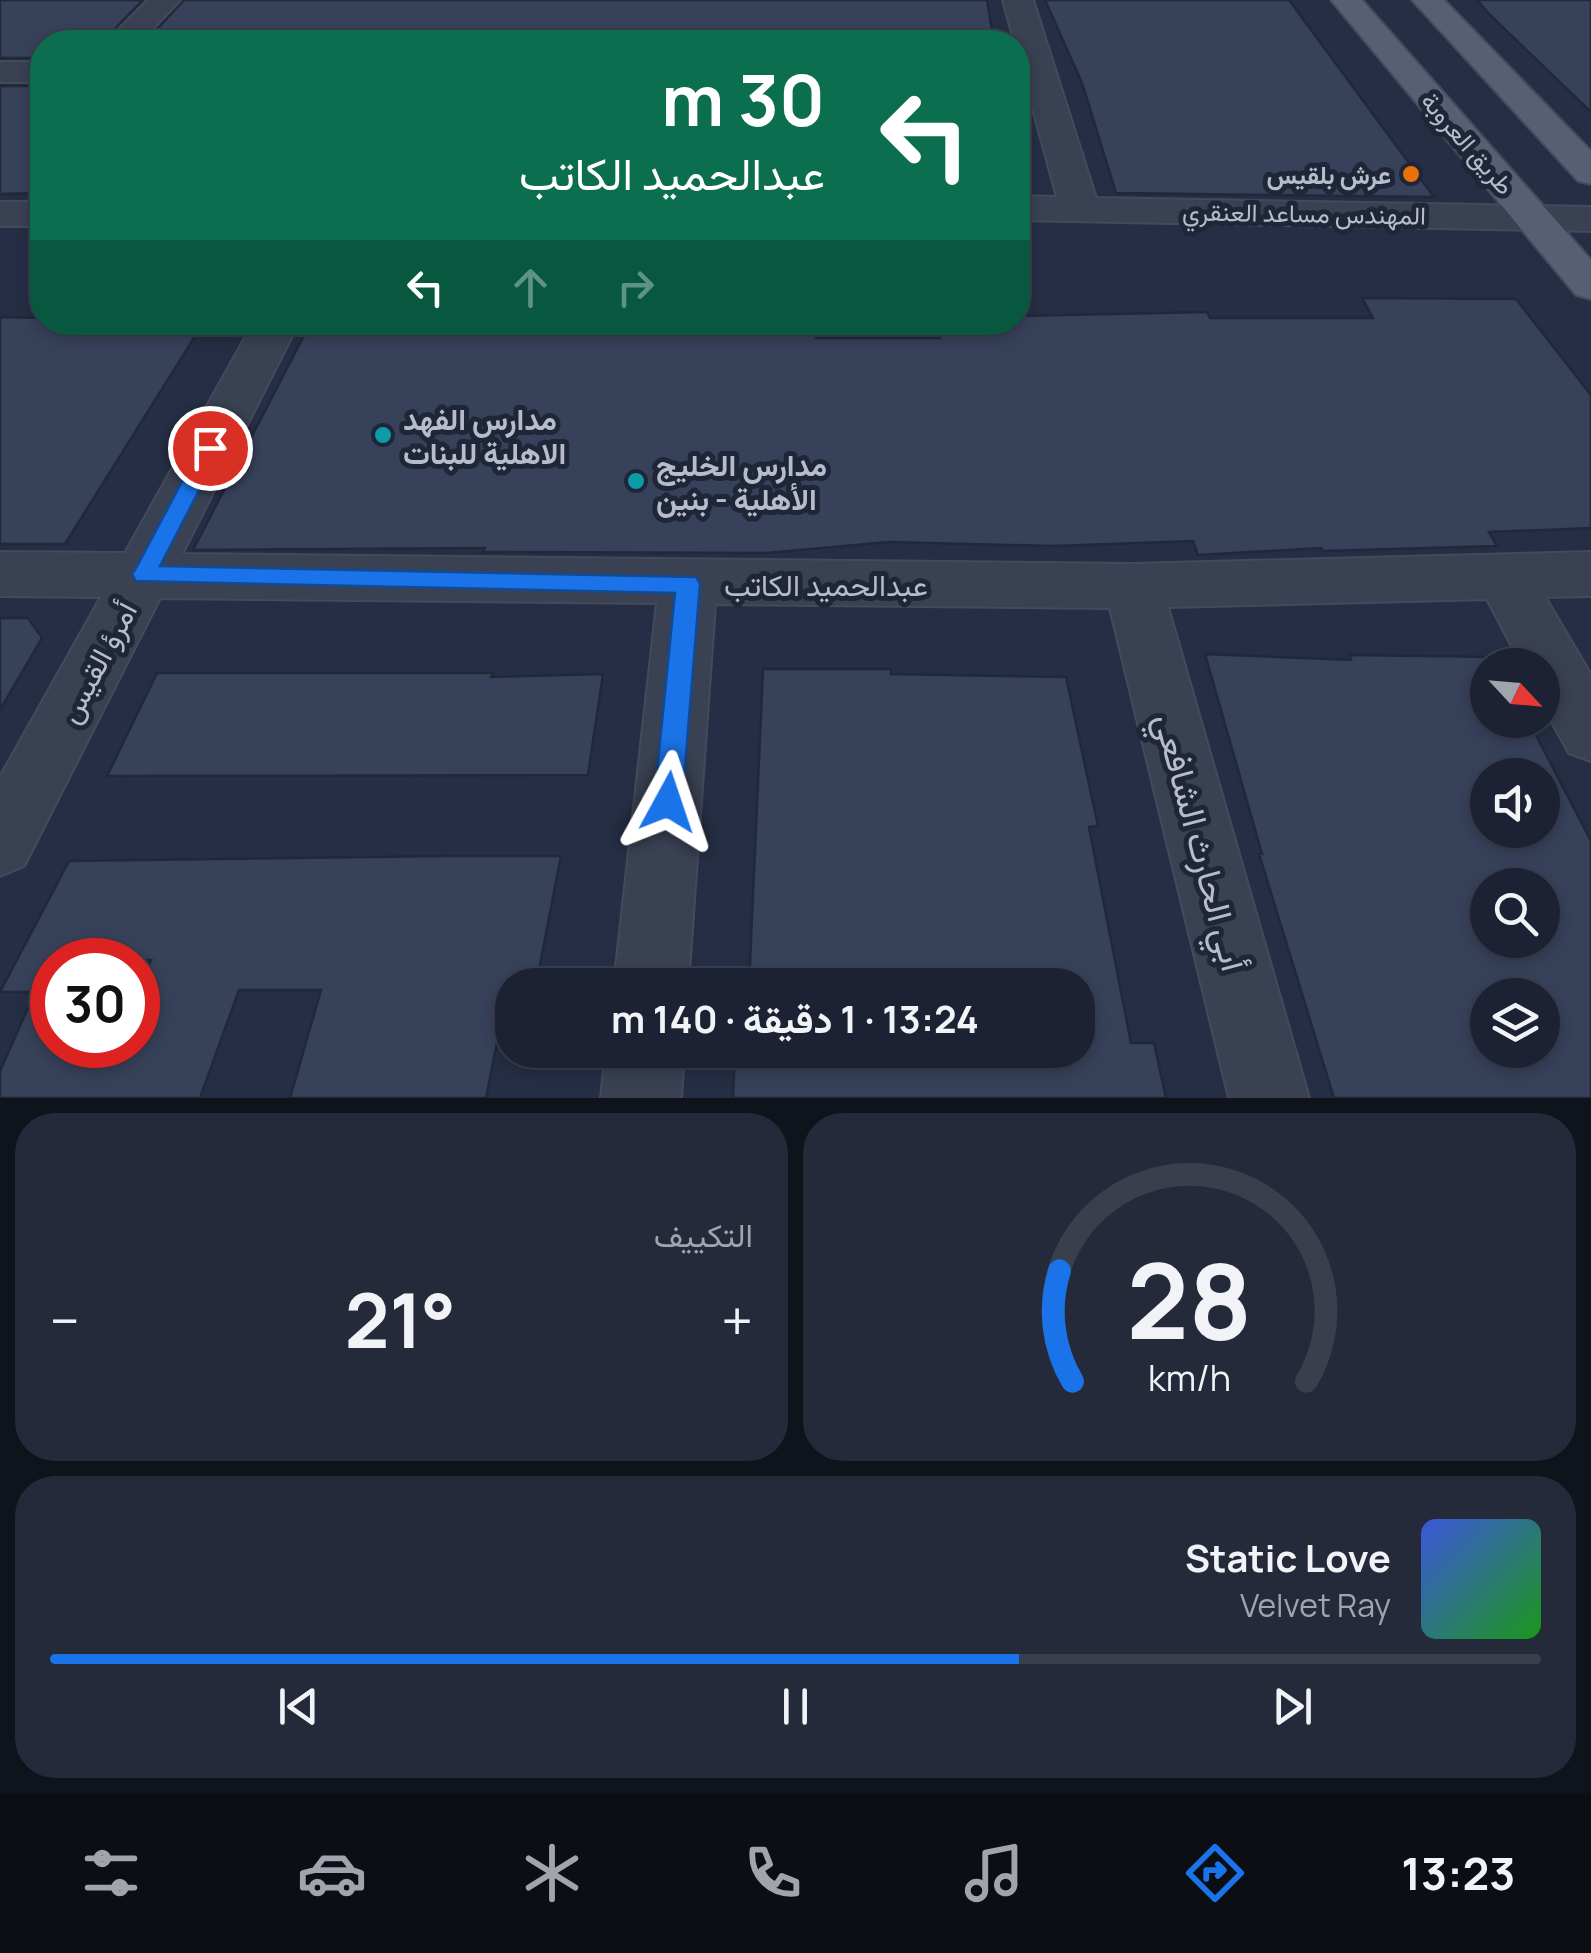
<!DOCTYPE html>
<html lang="ar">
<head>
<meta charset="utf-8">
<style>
  body { margin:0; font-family:Manrope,Vazirmatn,sans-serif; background:#252a3b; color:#f1f3f6; direction:rtl; height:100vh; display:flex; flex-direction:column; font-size:38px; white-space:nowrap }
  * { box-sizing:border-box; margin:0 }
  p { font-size:32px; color:#a0a4ac }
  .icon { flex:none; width:55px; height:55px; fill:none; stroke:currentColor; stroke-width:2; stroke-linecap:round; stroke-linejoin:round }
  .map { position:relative; height:1098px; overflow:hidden; direction:ltr }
  .side { display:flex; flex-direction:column; gap:15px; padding:15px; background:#0f131c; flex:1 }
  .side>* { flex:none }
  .hud { position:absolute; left:30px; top:30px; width:1000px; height:305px; border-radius:40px; box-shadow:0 5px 15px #0003,0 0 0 2px #3a3f4e; direction:rtl; background:#0b6e4f; color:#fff; overflow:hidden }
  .needle { width:65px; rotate:116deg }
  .tools { position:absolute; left:1470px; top:648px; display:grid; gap:20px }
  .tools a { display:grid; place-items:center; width:90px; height:90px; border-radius:50%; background:#1c2233; box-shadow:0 5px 15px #0003,0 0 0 2px #3a3f4e; font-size:50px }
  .speed { position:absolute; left:30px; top:938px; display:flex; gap:20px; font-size:50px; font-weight:700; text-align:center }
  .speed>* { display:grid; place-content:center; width:130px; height:130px; border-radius:50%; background:#1c2233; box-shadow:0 5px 15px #0003,0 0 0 2px #3a3f4e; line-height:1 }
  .speed .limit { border:15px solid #d22; background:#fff; color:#111 }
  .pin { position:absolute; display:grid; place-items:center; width:85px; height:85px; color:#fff; margin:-42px; border:5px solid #fff; border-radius:50%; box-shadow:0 2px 10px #0007 }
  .me { position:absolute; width:110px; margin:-55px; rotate:5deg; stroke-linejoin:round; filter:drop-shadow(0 0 8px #0008) }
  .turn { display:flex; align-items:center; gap:35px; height:210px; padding:0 40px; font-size:45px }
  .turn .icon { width:130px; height:130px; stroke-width:2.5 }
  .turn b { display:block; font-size:70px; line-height:85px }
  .lanes { display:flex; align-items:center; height:95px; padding:0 40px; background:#0003; justify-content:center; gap:50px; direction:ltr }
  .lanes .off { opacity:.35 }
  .big { font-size:75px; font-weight:700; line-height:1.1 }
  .side .tile { flex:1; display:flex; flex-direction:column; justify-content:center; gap:15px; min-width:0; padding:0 35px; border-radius:40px; background:#252a3b }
  .side .dial { align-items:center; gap:0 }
  .dial svg { height:260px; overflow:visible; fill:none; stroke:#3a3f4e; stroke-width:7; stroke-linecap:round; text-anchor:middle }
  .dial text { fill:#f1f3f6; stroke:none }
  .song { display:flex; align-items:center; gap:30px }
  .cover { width:120px; height:120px; border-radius:15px; background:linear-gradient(135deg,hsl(230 70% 55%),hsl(120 70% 35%)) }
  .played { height:10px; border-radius:5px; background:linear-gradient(90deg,#1a73e8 65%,#3a3f4e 65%) }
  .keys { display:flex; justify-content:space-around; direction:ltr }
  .heat { display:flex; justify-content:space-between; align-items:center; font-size:55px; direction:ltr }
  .side .tiles { flex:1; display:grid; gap:15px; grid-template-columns:1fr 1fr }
  .tile:last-child { grid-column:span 2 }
  .trip { position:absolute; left:495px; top:968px; width:600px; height:100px; border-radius:40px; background:#1c2233; box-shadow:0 5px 15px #0003,0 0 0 2px #3a3f4e; font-weight:700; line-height:100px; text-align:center; direction:rtl }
  .tabs { display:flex; height:160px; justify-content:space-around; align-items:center; background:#0b0e14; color:#a0a4ac }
  .tabs .icon { width:70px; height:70px }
  .tabs .current { color:#1a73e8 }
  .tabs b { font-size:45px; color:#f1f3f6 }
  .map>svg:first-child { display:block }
  .building { fill:#37415a; stroke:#20283a; stroke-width:2.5; fill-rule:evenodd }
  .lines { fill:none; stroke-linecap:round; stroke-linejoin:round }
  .minor-casing { stroke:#434a5c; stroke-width:4 }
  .major-casing { stroke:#434a5c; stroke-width:4 }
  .minor { fill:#394153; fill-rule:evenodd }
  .major { fill:#575f73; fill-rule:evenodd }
  .route { fill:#1a73e8; stroke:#114b97; stroke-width:2.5 }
  .food-dot { fill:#e8710a; stroke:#1e2638; stroke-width:4 }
  .culture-dot { fill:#0f9aa8; stroke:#1e2638; stroke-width:4 }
  .labels { text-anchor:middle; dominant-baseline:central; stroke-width:10; stroke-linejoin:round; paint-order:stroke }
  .far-street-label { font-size:25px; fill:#b7bccd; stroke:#1e2638 }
  .far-poi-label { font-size:25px; font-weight:bold; fill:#b7bccd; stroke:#1e2638; text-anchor:end }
  .poi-label { font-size:30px; font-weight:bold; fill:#b7bccd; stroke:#1e2638; text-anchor:start }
  .street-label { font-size:30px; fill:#b7bccd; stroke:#1e2638 }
  .near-street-label { font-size:35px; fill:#b7bccd; stroke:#1e2638 }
</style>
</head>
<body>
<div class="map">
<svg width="1591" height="1098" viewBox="0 0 1591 1098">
  <rect width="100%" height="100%" fill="#252e44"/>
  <!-- building -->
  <path class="building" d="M0 0H143L102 42H42V58H0Z
    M184 0H987L994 42H145Z
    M1045 0H1289L1434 197 1116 193 1082 83Z
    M1477 0H1591V112L1489 14Z
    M0 86H42V193L0 194Z
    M1362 298 1516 299 1591 395V528L1489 532 1497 546 1323 551 1321 548 1198 555 1193 541 1052 546 889 542 766 553 483 552 485 548 193 550 311 322H816V338H940L937 322H1018V316L1207 312 1210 318H1373Z
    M0 317 42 318V322H204L65 544H0Z
    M0 618H28L42 638 0 710Z
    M1205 654 1351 660 1349 655 1496 657 1500 665H1488V720H1528L1591 841V1098H1334L1259 854H1262ZM1488 775H1542V830H1488ZM1488 885H1542V940H1488ZM1488 995H1542V1050H1488Z
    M763 669H891V674L1066 677 1098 826 1089 827 1131 1043H1154L1166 1098H733L735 1050H1078V985H749Z
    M157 673H493L491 677 603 674 588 775 107 776Z
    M447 856H561L536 985 508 987 486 1098H290L321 990H239L200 1098H0V1071L35 992H0L69 861ZM52 960H151L138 992V1045H52Z"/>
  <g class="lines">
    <defs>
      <path id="minor" d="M148 0H180L140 42H106Z
        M1003 0H1033L1096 198 1591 207V231L1018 220V196L1057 197Z
        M0 62H42V82H0Z
        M0 202H42V226H0Z
        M254 322H299L182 554 1133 564 1591 552V596L1545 597 1591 675V761L1569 753 1542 704V665H1522L1487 599 1168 607 1309 1098H1229L1110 608 715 604 688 985H614L657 603 160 598 24 866 0 876V777L101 597 0 596V552L125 553Z
        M606 1050H684L681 1098H601Z"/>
      <path id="major" d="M1331 0H1362L1591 260V299L1576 295Z
        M1412 0H1444L1591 151V184L1578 181Z"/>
    </defs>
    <!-- minor casing -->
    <use href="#minor" class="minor-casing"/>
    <!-- major casing -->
    <use href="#major" class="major-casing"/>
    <!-- minor -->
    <use href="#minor" class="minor"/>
    <!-- major -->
    <use href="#major" class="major"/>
  </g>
  <!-- route -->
  <path class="route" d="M210 441 221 448 160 566 696 577 700 584 682 802 678 812 668 815 658 812 654 802 675 593 136 581 132 574 136 568 200 448Z"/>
  <!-- markers -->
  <circle class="food-dot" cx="1411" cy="174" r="10"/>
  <g class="culture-dot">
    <circle cx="383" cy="435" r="10"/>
    <circle cx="636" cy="481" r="10"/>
  </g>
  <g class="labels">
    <!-- far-street labels -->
    <g class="far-street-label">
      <text transform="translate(1468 143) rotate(49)">طريق العروبة</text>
      <text transform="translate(1304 213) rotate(1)">المهندس مساعد العنقري</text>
    </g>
    <!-- far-poi labels -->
    <g class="far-poi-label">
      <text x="1391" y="174">عرش بلقيس</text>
    </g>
    <!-- poi labels -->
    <g class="poi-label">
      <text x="403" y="418">مدارس الفهد<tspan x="403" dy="34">الاهلية للبنات</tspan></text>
      <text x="656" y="464">مدارس الخليج<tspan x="656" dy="34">الأهلية - بنين</tspan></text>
    </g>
    <!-- street labels -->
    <g class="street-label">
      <text x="826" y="584">عبدالحميد الكاتب</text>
      <text transform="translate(97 662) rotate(-62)">أمرؤ القيس</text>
    </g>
    <!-- near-street labels -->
    <g class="near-street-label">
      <text transform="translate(1201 842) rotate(75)">أبي الحارث الشافعي</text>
    </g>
  </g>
</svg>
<div class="tools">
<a><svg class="needle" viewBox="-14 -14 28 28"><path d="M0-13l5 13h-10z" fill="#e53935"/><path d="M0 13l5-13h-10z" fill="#a0a4ac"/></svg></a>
<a><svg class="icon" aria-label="sound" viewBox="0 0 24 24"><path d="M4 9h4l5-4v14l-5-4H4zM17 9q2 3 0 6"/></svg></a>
<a><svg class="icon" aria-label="search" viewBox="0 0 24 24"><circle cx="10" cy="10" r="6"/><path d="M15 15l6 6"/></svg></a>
<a><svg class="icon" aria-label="layers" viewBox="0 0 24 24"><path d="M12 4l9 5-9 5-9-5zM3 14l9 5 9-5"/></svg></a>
</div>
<div class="speed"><div class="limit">30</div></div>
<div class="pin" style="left:210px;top:448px;background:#d93025"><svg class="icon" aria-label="arrive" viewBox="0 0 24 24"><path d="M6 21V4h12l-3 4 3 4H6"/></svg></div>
<svg class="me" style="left:668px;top:802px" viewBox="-20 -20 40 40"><path d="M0-17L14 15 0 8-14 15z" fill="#1a73e8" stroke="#fff" stroke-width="4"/></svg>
<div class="trip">13:24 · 1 دقيقة · 140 m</div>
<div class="hud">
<div class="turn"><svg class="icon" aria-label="left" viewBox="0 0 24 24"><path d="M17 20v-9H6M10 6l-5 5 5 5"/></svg><div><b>30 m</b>عبدالحميد الكاتب</div></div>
<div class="lanes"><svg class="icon" aria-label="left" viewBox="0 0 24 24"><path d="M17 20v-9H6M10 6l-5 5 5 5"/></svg><svg class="icon off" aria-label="ahead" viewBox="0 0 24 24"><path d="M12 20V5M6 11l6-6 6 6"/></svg><svg class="icon off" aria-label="right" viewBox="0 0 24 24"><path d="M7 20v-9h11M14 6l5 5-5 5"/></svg></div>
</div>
</div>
<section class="side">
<div class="tiles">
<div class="tile dial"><svg viewBox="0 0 100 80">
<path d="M14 69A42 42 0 1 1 86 69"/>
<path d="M14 69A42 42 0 0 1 10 35" stroke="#1a73e8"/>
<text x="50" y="56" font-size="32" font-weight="700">28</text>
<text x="50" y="72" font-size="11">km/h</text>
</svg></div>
<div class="tile"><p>التكييف</p>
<div class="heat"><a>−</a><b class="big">21°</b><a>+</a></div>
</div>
<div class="tile">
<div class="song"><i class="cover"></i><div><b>Static Love</b><p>Velvet Ray</p></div></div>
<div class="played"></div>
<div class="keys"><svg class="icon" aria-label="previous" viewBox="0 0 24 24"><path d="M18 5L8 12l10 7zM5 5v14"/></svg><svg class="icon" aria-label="pause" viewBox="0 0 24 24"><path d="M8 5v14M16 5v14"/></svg><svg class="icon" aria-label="next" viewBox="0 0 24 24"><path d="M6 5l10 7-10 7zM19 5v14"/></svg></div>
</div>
</div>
</section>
<nav class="tabs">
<b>13:23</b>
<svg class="icon current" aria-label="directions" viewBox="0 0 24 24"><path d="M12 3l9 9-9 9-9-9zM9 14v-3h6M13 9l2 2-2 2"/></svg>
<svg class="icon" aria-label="music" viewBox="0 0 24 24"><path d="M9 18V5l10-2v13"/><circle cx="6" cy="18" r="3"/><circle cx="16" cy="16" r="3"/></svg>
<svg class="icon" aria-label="phone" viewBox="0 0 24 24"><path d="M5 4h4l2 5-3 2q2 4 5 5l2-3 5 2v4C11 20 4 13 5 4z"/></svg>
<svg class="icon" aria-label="climate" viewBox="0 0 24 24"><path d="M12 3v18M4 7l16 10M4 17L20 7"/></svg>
<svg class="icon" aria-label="car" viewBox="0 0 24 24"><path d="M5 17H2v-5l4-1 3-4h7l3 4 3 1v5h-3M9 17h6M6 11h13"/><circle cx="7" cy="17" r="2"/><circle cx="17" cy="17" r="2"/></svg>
<svg class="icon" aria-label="filters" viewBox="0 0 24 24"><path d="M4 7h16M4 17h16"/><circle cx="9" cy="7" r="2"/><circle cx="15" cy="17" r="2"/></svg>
</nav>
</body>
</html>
